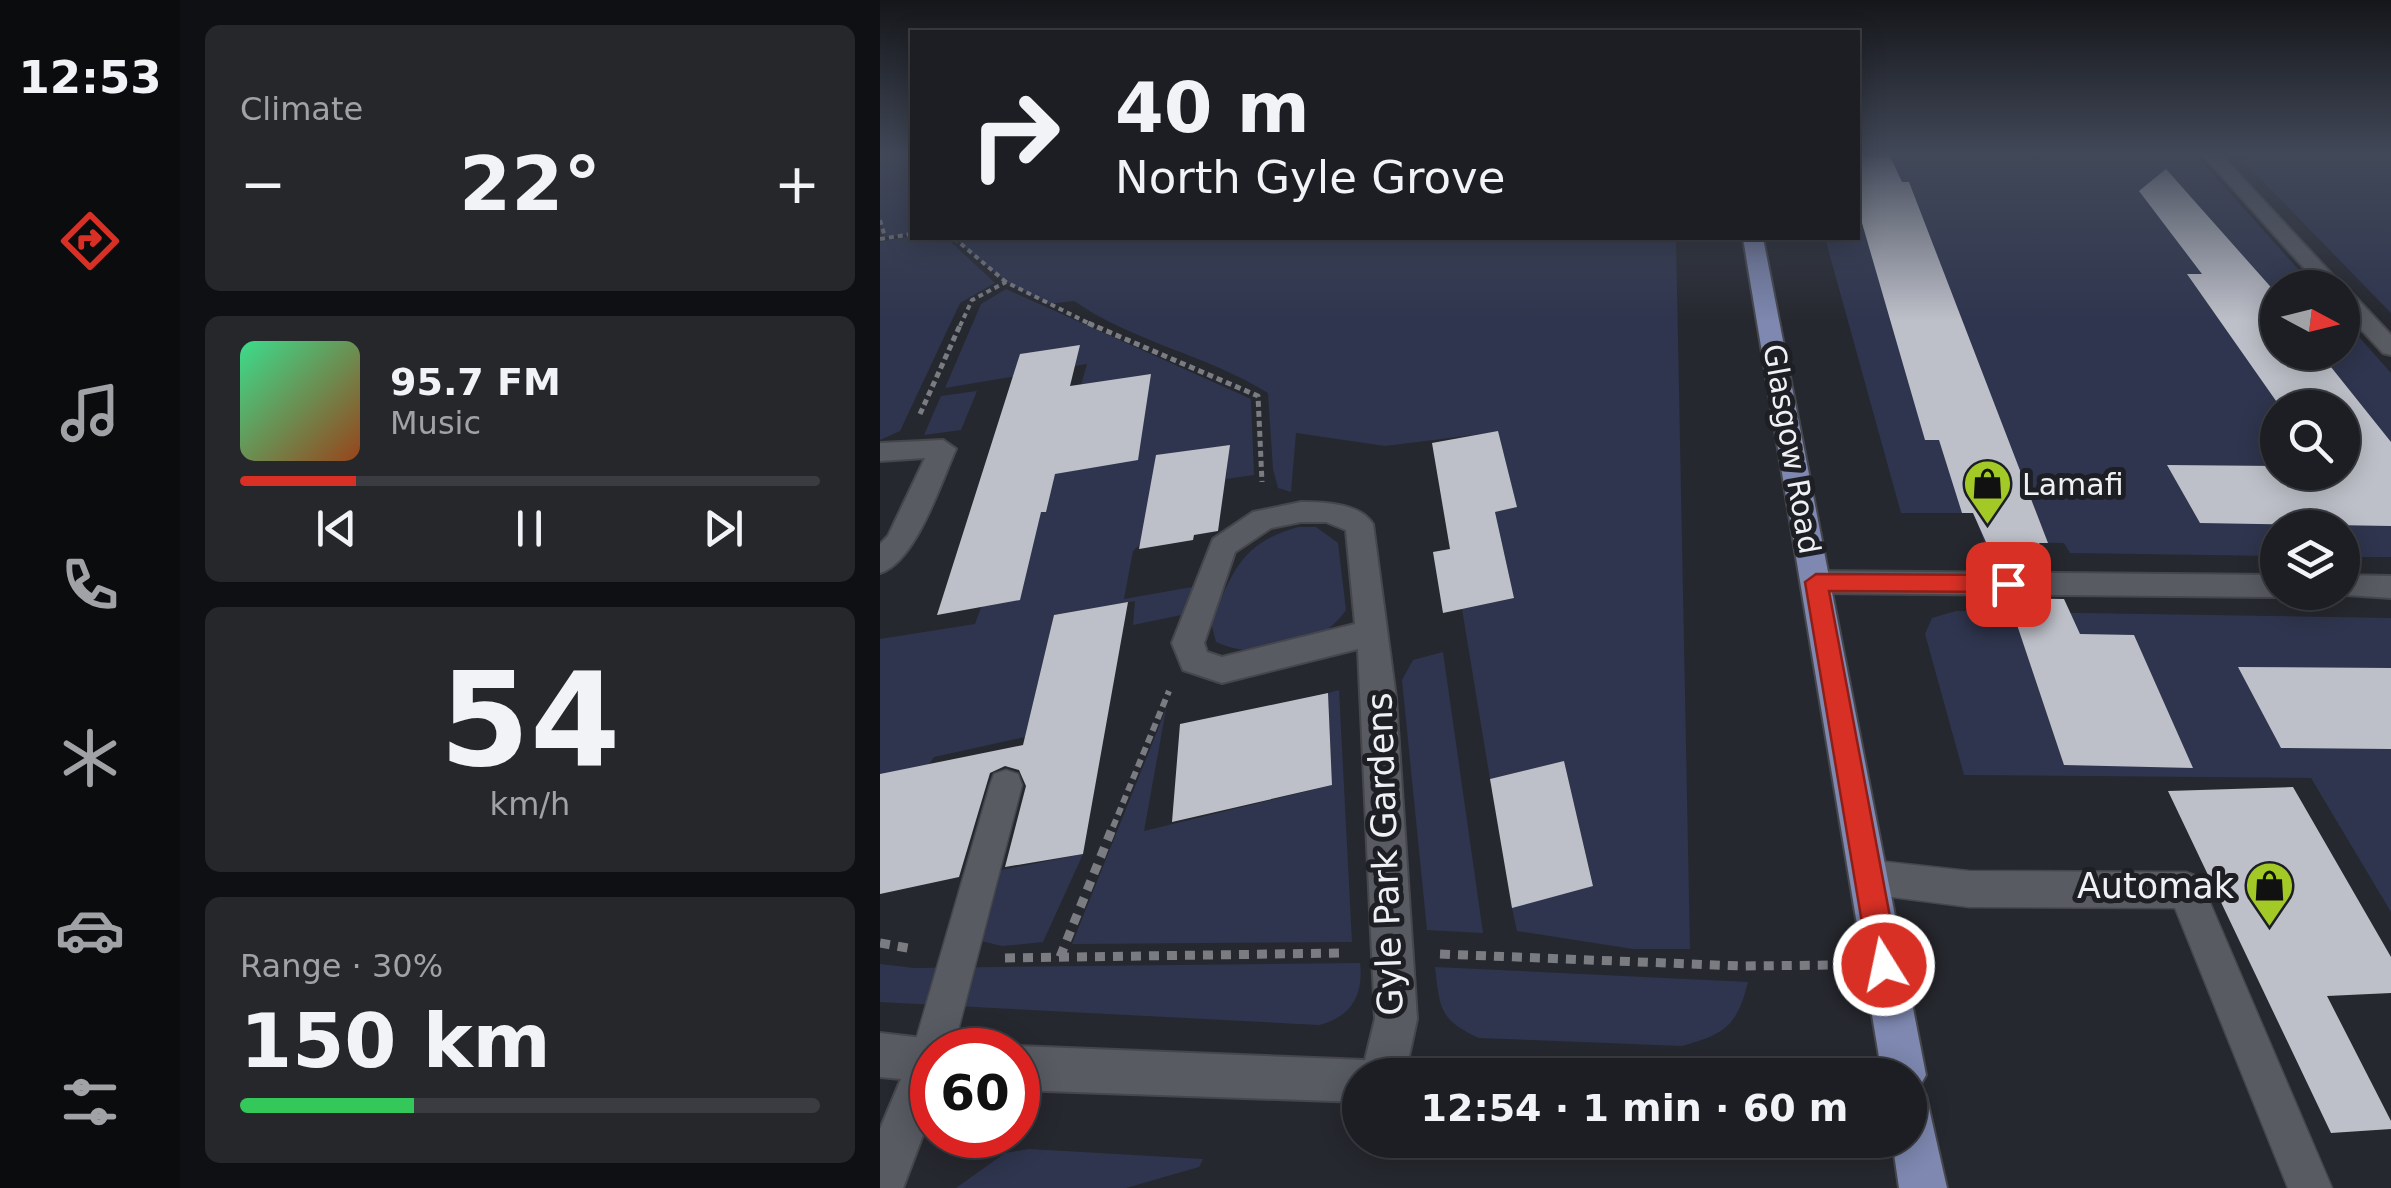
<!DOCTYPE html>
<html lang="en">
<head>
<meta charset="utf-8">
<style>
  body { margin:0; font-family:"DejaVu Sans",sans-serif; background:#25272b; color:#f1f3f6; height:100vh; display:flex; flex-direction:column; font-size:38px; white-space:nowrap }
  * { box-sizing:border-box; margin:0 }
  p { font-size:32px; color:#a0a2a6 }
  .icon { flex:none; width:55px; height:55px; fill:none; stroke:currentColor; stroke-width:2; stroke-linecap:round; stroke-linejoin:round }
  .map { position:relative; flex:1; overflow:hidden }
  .side { display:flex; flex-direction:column; gap:25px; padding:25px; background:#0f1013; width:700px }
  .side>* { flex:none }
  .top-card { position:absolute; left:30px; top:30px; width:950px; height:210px; border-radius:0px; box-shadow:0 5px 25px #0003,0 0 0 2px #3a3c41; background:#1c1e23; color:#f1f3f6; overflow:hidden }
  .needle { width:65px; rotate:97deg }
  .controls { position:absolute; left:1380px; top:270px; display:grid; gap:20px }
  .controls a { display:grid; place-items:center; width:100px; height:100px; border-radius:50%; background:#1c1e23; box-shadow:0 5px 25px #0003,0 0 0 2px #3a3c41; font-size:50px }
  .speed { position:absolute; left:30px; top:1028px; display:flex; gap:20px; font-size:50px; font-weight:700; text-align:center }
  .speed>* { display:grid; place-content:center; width:130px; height:130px; border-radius:50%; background:#1c1e23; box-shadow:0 5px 25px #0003,0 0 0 2px #3a3c41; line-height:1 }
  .speed .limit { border:15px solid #d22; background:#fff; color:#111 }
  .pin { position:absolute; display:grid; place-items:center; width:85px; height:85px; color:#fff; margin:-42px; border-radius:20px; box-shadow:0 5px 15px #0006 }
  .me { position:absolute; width:110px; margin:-55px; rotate:350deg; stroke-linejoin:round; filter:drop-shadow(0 0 8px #0008) }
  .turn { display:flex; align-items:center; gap:35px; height:210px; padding:0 40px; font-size:45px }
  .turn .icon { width:130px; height:130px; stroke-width:2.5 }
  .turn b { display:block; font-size:70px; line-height:85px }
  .big { font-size:75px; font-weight:700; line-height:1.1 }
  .side .card { flex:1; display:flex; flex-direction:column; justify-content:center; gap:15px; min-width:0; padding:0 35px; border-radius:15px; background:#25272b }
  .side .dial { align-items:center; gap:0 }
  .dial b { font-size:130px; line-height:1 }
  .song { display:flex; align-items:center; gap:30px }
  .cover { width:120px; height:120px; border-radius:15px; background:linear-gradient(135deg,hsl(150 70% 55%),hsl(20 70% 35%)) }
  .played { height:10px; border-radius:5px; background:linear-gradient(90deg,#d93025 20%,#3a3c41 20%) }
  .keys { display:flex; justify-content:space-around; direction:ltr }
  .heat { display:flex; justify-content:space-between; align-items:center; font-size:55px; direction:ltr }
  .charge { height:15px; border-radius:8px; background:linear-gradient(90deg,#34c759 30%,#3a3c41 0) }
  .trip { position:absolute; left:462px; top:1058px; width:585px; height:100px; border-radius:50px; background:#1c1e23; box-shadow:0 5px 25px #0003,0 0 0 2px #3a3c41; font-weight:700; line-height:100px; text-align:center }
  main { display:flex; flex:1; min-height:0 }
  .tab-bar { display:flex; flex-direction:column; width:180px; justify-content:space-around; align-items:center; background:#0b0c0e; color:#a0a2a6 }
  .tab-bar .icon { width:70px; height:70px }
  .tab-bar .selected { color:#d93025 }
  .tab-bar b { font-size:45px; color:#f1f3f6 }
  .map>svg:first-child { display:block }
  .green { fill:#2f354e; fill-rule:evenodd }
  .building { fill:#bec0c9 }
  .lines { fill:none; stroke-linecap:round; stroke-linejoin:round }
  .service-casing { stroke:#45474c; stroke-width:3 }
  .minor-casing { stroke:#45474c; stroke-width:4 }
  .primary-casing { stroke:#45474c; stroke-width:4 }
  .path-far3 { stroke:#7a7c82; stroke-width:4; stroke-dasharray:5 4; stroke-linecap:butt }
  .path-far2 { stroke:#7a7c82; stroke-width:5; stroke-dasharray:6 4; stroke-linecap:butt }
  .path-far1 { stroke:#7a7c82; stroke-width:6; stroke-dasharray:8 5; stroke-linecap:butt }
  .path { stroke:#7a7c82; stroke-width:9; stroke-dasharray:10 8; stroke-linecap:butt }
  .service { fill:#595b63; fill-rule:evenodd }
  .minor { fill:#595b63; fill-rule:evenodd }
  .primary { fill:#7e88b0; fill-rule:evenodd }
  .route { fill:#d93025; stroke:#8d1f18; stroke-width:2.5 }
  .labels { text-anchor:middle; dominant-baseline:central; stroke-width:10; stroke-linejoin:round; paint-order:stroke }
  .street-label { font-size:30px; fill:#eef0f4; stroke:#1d1f25 }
  .poi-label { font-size:30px; fill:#eef0f4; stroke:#1d1f25; text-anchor:start }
  .near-street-label { font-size:35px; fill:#eef0f4; stroke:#1d1f25 }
  .near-poi-label { font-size:35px; fill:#eef0f4; stroke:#1d1f25; text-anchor:end }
</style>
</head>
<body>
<main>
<nav class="tab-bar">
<b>12:53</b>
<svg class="icon selected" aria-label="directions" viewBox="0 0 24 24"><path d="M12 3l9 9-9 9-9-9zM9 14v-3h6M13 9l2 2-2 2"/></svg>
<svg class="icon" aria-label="music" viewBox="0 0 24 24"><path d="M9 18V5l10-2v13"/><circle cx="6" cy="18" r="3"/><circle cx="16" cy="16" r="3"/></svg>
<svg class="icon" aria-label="phone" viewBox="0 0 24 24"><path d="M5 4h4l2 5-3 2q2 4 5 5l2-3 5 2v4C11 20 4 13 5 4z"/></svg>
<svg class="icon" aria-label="climate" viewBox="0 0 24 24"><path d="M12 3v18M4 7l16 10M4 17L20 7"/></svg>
<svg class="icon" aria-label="car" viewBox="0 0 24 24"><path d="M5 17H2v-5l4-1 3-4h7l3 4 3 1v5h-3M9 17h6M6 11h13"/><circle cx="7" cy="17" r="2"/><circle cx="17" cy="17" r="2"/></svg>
<svg class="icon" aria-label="filters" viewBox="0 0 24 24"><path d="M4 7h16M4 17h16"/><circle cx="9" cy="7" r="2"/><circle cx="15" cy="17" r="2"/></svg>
</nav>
<section class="side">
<div class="card"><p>Climate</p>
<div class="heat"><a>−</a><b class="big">22°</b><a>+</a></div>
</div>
<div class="card">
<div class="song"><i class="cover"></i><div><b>95.7 FM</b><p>Music</p></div></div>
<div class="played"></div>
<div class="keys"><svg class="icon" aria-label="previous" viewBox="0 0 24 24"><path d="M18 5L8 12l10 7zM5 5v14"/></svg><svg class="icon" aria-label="pause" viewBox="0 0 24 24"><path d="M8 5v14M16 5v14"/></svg><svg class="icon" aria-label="next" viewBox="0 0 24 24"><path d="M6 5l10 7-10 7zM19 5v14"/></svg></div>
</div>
<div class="card dial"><b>54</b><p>km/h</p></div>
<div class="card"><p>Range · 30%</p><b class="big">150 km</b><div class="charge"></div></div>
</section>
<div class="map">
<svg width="1511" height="1188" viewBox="0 0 1511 1188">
  <rect width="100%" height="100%" fill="#26282f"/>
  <!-- green -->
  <path class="green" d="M0 154H32V234L5 237 0 220Z
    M978 154H1315L1434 287 1398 288V352H1462L1463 319 1511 373V557H1463L1462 528H1398L1397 556 1190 553 1184 543 1104 542 1094 513H1021L945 238H978ZM1398 408H1462V472H1398Z
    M1356 154H1511V313Z
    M32 236 69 240 115 283 80 303 20 431 0 440V242Z
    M74 238H796L810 949H753L637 931 632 908 713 885 684 762 610 779 582 609 634 598 615 512 637 507 618 432 505 446 416 433 411 492 398 488 393 469 388 393C327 355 253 342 194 301L169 304 126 282Z
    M126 289 371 399 374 475 346 479 349 447 320 487 253 551 244 599 318 586 306 614 253 625 255 601 174 615 145 737 54 757 0 837V639L95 624 129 530 175 474 201 469V385L207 364 65 388 101 304Z
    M97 391 81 430 44 435 61 396Z
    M418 527H436L458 543 466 610C441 648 376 661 336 642L331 622C353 571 361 543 418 527Z
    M1076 611 1511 618V912L1431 778 1084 775 1045 634 1052 618Z
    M563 652 603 933 547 930 522 680 533 660Z
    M459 690 472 942 192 944 286 709 264 831 452 785 448 693Z
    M203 854 163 942 122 946 97 940 112 872Z
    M480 963C484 995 471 1017 439 1025L0 1002V964L34 968Z
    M555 967 868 982C857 1026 845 1034 802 1046L599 1038C559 1020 560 1008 555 967Z
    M149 1149 323 1159 319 1167 246 1188H76L125 1153Z"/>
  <!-- building -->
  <path class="building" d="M978 154H1009L1022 182H1029L1168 543H1159L1171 569H1118L1093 513H1082L1059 440H1045L982 223Z
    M1286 169 1397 294H1391L1398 301V352H1439L1511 442V526L1320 523 1287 465 1398 466V472H1462V408H1401L1307 274H1322L1259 191Z
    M200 345 190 386 271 374 258 460 175 474 166 512H161L140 600 57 615 140 354Z
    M618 431 637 507 615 512 634 598 563 613 553 552 570 549 552 443Z
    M350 445 338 531 314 535 313 540 259 549 276 455Z
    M1128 598 1184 599 1200 634 1254 635 1313 768 1184 765Z
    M248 602 203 854 125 867 146 786 139 770 125 766 110 773 79 877 0 894V774L143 745 174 615Z
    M1358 667 1511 668V749L1401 748Z
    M448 693 452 785 292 822 300 724Z
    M684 761 713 886 632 908 610 779Z
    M1413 787 1511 957V993L1447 996 1511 1121V1129L1451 1133 1288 791Z"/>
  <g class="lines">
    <defs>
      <path id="service" d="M126 770 138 774 142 785 73 1050H52V1070L39 1064 33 1050 110 785 114 774Z
        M989 860 1089 871 1306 872 1319 877 1452 1188H1408L1295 908 1089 907 989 894 977 889 971 877 977 865Z"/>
      <path id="minor" d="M1322 154H1340L1461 284 1463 290 1470 291 1511 335V355L1503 353 1462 309V288H1442Z
        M63 440 76 449C61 482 36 562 0 573V544L8 536 45 458 0 461V443Z
        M421 502C443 502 480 503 493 524L516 698 537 1019 525 1075H480V1102L138 1090V1050H129L138 1046 485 1060 495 1019 478 649 342 683 303 670 292 643 333 539 373 512ZM421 522H446L466 530 475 624 342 657 327 652 324 643 355 552 391 528Z
        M936 571 1398 575V592H1409L1398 597 936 593 926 590 921 582 926 574Z
        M1462 575 1511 576V598L1451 594 1462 592Z
        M0 1033 52 1039 69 1050H52V1111L23 1188H0V1129L21 1079 0 1077Z"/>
      <path id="primary" d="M863 238H883L1046 1075 1037 1091 1046 1095 1067 1188H1019L1012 1140H1030V1075H1002Z"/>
    </defs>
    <!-- service casing -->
    <use href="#service" class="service-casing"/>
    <!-- minor casing -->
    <use href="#minor" class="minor-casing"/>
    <!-- primary casing -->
    <use href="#primary" class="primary-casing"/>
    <!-- path-far3 -->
    <path class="path-far3" d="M0 220 5 237
      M74 238 126 282
      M0 239 32 234
      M80 326 92 300 126 282 214 326"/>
    <!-- path-far2 -->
    <path class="path-far2" d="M208 323 378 396 382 482
      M40 414 81 323"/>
    <!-- path-far1 -->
    <path class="path-far1" d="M233 827 289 691"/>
    <!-- path -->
    <path class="path" d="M0 943 33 949
      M560 954 861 966 957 965
      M180 957 234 824
      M125 958 462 953"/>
    <!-- service -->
    <use href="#service" class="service"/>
    <!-- minor -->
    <use href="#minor" class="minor"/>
    <!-- primary -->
    <use href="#primary" class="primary"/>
  </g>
  <!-- sky -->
  <linearGradient id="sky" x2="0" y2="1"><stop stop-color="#15161a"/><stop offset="0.48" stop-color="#414858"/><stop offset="1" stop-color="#414858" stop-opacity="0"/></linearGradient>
  <rect width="1511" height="321" fill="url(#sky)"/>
  <!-- route -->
  <path class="route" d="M936 574 1128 575 1139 584 1128 592 949 591 1019 965 1015 976 1004 980 993 976 989 965 925 582Z"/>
  <!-- icons -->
  <defs>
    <symbol id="shop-pin" viewBox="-11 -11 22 30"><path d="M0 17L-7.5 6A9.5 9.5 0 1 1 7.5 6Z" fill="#a3c926" stroke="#1d1f25"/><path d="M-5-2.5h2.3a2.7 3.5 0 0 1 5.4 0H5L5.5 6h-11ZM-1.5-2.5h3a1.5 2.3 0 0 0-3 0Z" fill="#111"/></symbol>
  </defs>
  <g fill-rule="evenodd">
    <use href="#shop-pin" x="1080" y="456" width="55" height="75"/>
    <use href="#shop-pin" x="1362" y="858" width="55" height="75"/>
  </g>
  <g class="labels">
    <!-- street labels -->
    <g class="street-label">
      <text transform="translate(912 449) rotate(80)">Glasgow Road</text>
    </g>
    <!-- poi labels -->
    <g class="poi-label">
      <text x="1142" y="484">Lamafi</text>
    </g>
    <!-- near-street labels -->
    <g class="near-street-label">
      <text transform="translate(505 854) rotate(-92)">Gyle Park Gardens</text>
    </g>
    <!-- near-poi labels -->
    <g class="near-poi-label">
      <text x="1354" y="886">Automak</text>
    </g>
  </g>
</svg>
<div class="controls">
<a><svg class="needle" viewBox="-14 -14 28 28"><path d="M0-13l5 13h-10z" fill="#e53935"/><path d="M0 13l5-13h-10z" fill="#a0a2a6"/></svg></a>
<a><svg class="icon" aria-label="search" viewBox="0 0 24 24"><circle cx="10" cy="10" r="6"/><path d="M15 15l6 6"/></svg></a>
<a><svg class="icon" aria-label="layers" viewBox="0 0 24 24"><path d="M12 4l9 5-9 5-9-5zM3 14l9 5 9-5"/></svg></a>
</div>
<div class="speed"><div class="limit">60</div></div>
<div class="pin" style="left:1128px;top:584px;background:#d93025"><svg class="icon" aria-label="arrive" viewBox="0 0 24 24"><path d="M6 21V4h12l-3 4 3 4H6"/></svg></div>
<svg class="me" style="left:1004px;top:965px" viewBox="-20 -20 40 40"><circle r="17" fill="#d93025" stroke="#fff" stroke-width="3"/><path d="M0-11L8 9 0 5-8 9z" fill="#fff"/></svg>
<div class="trip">12:54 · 1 min · 60 m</div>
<div class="top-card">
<div class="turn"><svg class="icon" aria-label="right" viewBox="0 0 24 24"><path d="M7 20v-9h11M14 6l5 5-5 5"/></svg><div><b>40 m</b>North Gyle Grove</div></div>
</div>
</div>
</main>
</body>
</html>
